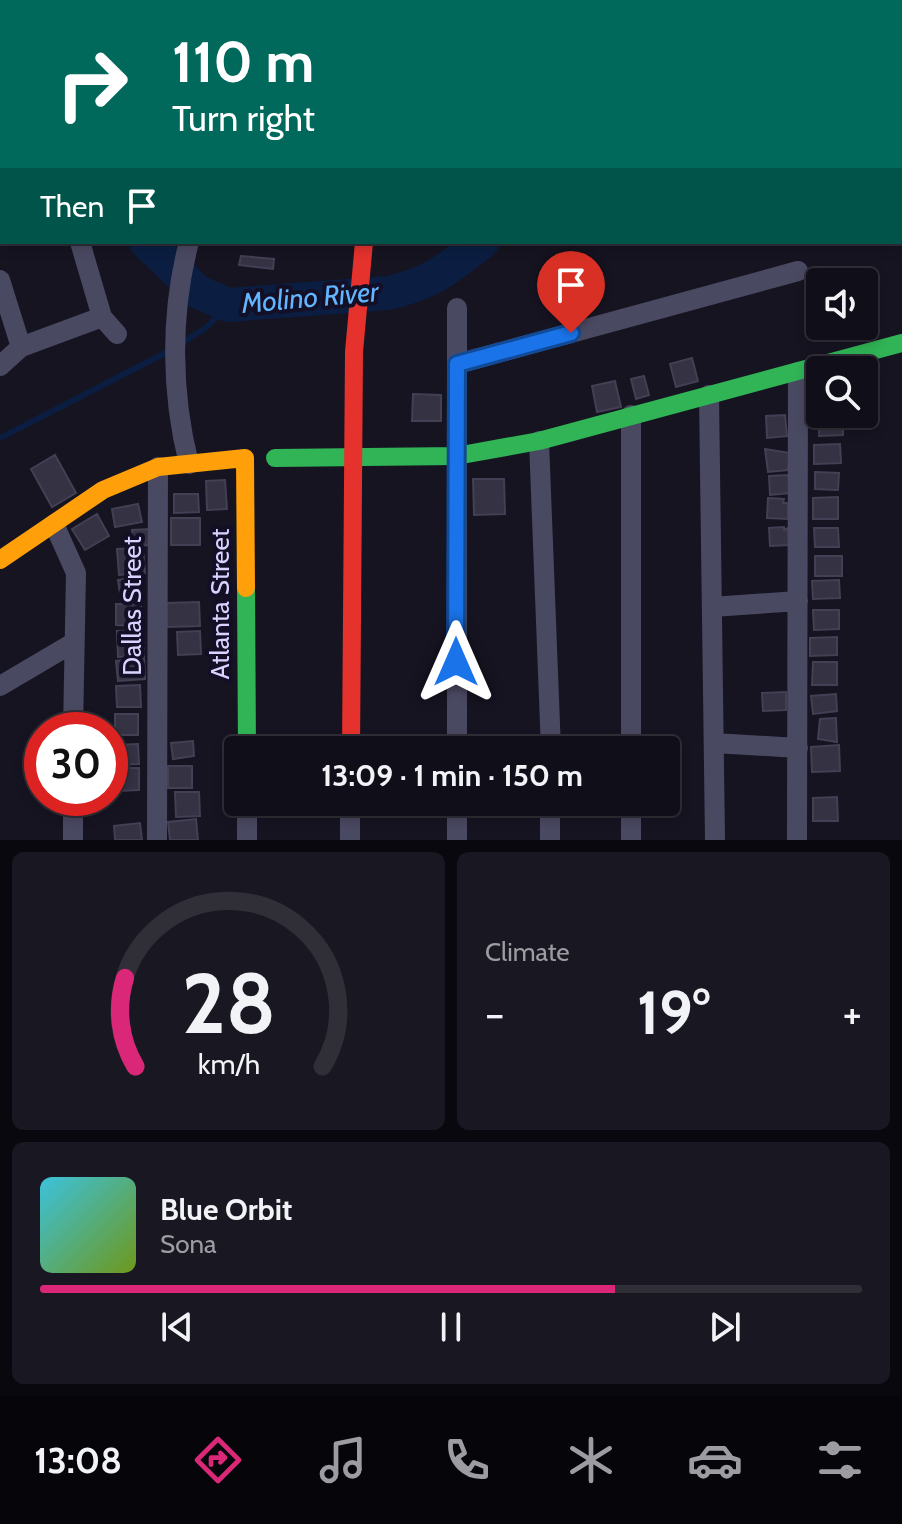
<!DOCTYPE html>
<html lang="en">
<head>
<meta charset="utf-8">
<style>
  body { margin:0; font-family:Cabin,sans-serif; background:#191822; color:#f1f3f6; height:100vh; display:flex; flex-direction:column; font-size:30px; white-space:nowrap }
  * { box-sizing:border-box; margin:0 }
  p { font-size:26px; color:#9c9ca2 }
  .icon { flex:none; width:44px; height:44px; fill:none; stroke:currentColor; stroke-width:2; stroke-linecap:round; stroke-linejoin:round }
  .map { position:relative; height:840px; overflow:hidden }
  .side { display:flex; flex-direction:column; gap:12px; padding:12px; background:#09080e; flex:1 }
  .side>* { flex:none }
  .top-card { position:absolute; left:0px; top:0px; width:902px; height:244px; box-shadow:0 4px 12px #0003,0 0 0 2px #302f38; background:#00695c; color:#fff; overflow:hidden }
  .controls { position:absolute; left:806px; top:268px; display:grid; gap:16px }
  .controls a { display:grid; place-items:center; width:72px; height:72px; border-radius:8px; background:#100f19; box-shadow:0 4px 12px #0003,0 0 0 2px #302f38; font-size:40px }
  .speed { position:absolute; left:24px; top:712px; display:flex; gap:16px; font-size:40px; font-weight:700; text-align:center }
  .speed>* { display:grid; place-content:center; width:104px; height:104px; border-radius:50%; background:#100f19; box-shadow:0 4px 12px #0003,0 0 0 2px #302f38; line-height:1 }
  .speed .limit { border:12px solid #d22; background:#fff; color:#111 }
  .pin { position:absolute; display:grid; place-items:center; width:68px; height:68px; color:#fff; margin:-82px -34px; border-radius:50% 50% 50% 0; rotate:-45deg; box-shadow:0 0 8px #0007 }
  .pin .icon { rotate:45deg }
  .me { position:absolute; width:88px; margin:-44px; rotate:0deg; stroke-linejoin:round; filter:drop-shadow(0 0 6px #0008) }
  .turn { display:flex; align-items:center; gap:28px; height:168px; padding:0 40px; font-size:36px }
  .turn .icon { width:104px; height:104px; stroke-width:2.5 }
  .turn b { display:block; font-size:56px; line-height:68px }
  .then { display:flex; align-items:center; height:76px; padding:0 40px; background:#0003; gap:16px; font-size:30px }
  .big { font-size:60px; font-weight:700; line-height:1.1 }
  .side .card { flex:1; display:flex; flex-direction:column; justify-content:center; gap:12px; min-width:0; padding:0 28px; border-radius:12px; background:#191822 }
  .side .dial { align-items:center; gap:0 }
  .dial svg { height:208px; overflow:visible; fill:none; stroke:#302f38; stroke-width:7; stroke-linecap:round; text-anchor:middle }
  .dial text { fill:#f1f3f6; stroke:none }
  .song { display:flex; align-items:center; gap:24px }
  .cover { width:96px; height:96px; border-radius:12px; background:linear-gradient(135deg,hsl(190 70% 55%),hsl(80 70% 35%)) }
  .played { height:8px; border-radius:4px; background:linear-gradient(90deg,#db2777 70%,#302f38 70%) }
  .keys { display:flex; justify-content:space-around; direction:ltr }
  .heat { display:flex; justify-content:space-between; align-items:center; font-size:44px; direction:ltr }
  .side .tiles { flex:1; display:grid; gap:12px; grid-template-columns:1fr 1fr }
  .card:last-child { grid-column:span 2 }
  .trip { position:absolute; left:224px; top:736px; width:456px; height:80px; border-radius:8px; background:#100f19; box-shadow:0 4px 12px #0003,0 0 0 2px #302f38; font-weight:700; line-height:80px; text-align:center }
  .dock { display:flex; height:128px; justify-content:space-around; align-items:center; background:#06060a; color:#9c9ca2 }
  .dock .icon { width:56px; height:56px }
  .dock .on { color:#db2777 }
  .dock b { font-size:36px; color:#f1f3f6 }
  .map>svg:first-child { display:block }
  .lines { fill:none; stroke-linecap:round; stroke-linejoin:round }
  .stream { stroke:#0b1e41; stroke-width:6 }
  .river { stroke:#0b1e41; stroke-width:34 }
  .building { fill:#343243; stroke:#433f54; stroke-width:2 }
  .street { stroke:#4a4962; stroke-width:20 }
  .fast { stroke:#30b455; stroke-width:18 }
  .slow { stroke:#ff9f0a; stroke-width:18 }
  .jam { stroke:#e5322d; stroke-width:18 }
  .route-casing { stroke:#114b97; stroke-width:20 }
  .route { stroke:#1a73e8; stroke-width:14 }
  .labels { text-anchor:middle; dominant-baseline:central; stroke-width:8; stroke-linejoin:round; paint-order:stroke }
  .street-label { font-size:26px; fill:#d9d4ff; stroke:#130f26 }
  .water-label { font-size:28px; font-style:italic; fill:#62b6ff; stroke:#130f26 }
</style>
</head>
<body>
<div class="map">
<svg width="902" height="840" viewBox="0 0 902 840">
  <rect width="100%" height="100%" fill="#161421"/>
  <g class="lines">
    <!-- stream -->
    <path class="stream" d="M180 344 207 327 228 305
      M0 438 171 350"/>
    <!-- river -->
    <path class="river" d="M900 55 902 54
      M0 183 2 184
      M146 242 198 292 228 305 388 293C434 282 446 270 482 242"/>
  </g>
  <!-- building -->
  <path class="building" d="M241 256 274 259 273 269 239 265Z
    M692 358 698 381 676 387 670 364Z
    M644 376 649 395 636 399 631 379Z
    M615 381 621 407 597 412 592 386Z
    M413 394 441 395V421H412Z
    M820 395V414H843V435L819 436Z
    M785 415 787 436 767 438 766 416Z
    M840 444 841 463 814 464V445Z
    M765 449 790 453 788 470 768 472Z
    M55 455 76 493 52 507 31 469Z
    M815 472 839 473 838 490 815 489Z
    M788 475 790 493 770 495 769 476Z
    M473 479H504L505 514 474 515Z
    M225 480 227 509 207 510 206 481Z
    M174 494H198L199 512 174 513Z
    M838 497V519H813V498Z
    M768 498 784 499 783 503H788V519L767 518Z
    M138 504 142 522 115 527 112 509Z
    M97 514 109 536 85 550 72 529Z
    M171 518H200V545H171Z
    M784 527V530L788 528 789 545 770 546 769 528Z
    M814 528H838L839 547H815Z
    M150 529 151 545 133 546 132 530Z
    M143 548 145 573 119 575 117 549Z
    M815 556H842V576H815Z
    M138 577 141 598 121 600 118 580Z
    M839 580 840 598 813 599 812 581Z
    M199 602 200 626 167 627 166 603Z
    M116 604H141V626L116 625Z
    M813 610H839V629L814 630Z
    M143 630 144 656 118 657 117 631Z
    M200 631 201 654 178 655 177 632Z
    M837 637V655L810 656V638Z
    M144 658 145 679 118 681 116 661Z
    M813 662H837V685H812Z
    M140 685 141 707H117L116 686Z
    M786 692V710L763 711 762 693Z
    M836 694 837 711 813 714 811 696Z
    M115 714H138V735H115Z
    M836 718 837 742 818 739 820 719Z
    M193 741 194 756 173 759 171 743Z
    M138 744 139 764 116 765 115 745Z
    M839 745 840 771 812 772 811 747Z
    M168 766H192V788H168Z
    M117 768H139V790L118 791Z
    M175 792H199L200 816 176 817Z
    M837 797 838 821H813V798Z
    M196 819 198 840H170L168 822Z
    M140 823 142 840H115L114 826Z"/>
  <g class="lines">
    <!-- street -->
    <path class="street" d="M56 0 57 2
      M145 0V2
      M226 0 227 2
      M436 0 437 2
      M500 2 506 0
      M759 2 761 0
      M80 242 102 317 117 334
      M189 242C170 314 171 393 189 464
      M0 280 21 347
      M457 364 798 271
      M0 366 21 347 102 317
      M709 395 715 840
      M631 415V750
      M539 441 551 750
      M54 524 76 573 73 730
      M712 607 798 601
      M0 686 73 643
      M714 743 798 748
      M457 750V308
      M73 798V840
      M247 802V840
      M457 802V840
      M631 802V840
      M157 840 158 467
      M350 840V802
      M550 840V802
      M797 840 798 372"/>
    <!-- fast -->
    <path class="fast" d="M0 108 2 109
      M275 458 456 456 539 441 902 343
      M246 588 247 750"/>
    <!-- slow -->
    <path class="slow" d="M0 560 103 490 158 467 245 458 246 588"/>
    <!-- jam -->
    <path class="jam" d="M335 0V2
      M351 750 354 352 364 242"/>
  </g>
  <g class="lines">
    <defs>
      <path id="route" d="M456 662 457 364 571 333"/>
    </defs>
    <!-- route casing -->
    <use href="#route" class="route-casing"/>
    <!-- route -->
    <use href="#route" class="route"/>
  </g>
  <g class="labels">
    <!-- street labels -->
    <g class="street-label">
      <text transform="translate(220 604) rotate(-90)">Atlanta Street</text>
      <text transform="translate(132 606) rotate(-90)">Dallas Street</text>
    </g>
    <!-- water labels -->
    <g class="water-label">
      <text transform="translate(310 297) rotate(-5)">Molino River</text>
    </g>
  </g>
</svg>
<div class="controls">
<a><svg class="icon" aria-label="sound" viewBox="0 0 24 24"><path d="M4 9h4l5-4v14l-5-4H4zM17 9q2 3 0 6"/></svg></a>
<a><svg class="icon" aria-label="search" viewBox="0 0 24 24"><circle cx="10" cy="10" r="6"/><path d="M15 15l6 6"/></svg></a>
</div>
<div class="speed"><div class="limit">30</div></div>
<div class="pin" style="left:571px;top:333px;background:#d93025"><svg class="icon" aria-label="arrive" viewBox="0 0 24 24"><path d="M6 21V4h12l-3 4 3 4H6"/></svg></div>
<svg class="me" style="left:456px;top:662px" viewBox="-20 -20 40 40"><path d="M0-17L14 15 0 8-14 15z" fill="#1a73e8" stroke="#fff" stroke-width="4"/></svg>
<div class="trip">13:09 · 1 min · 150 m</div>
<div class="top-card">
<div class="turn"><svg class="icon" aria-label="right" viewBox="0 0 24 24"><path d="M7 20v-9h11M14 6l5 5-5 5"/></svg><div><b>110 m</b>Turn right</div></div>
<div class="then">Then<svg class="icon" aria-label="arrive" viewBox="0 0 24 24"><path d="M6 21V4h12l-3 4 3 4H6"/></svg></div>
</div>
</div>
<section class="side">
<div class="tiles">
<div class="card dial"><svg viewBox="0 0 100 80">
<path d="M14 69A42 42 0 1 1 86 69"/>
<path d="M14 69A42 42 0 0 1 10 35" stroke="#db2777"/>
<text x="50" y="56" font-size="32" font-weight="700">28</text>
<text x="50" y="72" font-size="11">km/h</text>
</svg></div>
<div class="card"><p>Climate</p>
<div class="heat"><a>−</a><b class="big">19°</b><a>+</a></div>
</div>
<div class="card">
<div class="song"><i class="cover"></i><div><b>Blue Orbit</b><p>Sona</p></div></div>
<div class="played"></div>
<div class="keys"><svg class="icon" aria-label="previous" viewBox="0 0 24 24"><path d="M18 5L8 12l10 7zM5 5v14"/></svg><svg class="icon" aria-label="pause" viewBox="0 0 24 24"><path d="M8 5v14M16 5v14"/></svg><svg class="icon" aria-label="next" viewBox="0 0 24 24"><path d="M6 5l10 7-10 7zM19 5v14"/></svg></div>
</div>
</div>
</section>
<nav class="dock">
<b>13:08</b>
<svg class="icon on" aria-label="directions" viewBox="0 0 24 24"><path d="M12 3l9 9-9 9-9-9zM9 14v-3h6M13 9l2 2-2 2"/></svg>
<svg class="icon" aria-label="music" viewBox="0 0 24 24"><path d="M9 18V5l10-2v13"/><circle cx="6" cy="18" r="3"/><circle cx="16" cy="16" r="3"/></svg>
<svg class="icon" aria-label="phone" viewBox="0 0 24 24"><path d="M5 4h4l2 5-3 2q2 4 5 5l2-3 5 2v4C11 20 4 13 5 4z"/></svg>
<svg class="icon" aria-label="climate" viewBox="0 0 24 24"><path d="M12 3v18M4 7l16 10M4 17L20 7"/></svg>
<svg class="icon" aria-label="car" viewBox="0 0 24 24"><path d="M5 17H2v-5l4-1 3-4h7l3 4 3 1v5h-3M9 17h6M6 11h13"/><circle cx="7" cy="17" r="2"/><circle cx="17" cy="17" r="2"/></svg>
<svg class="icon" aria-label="filters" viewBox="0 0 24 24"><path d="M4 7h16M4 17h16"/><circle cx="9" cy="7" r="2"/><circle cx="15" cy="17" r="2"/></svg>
</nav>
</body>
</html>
